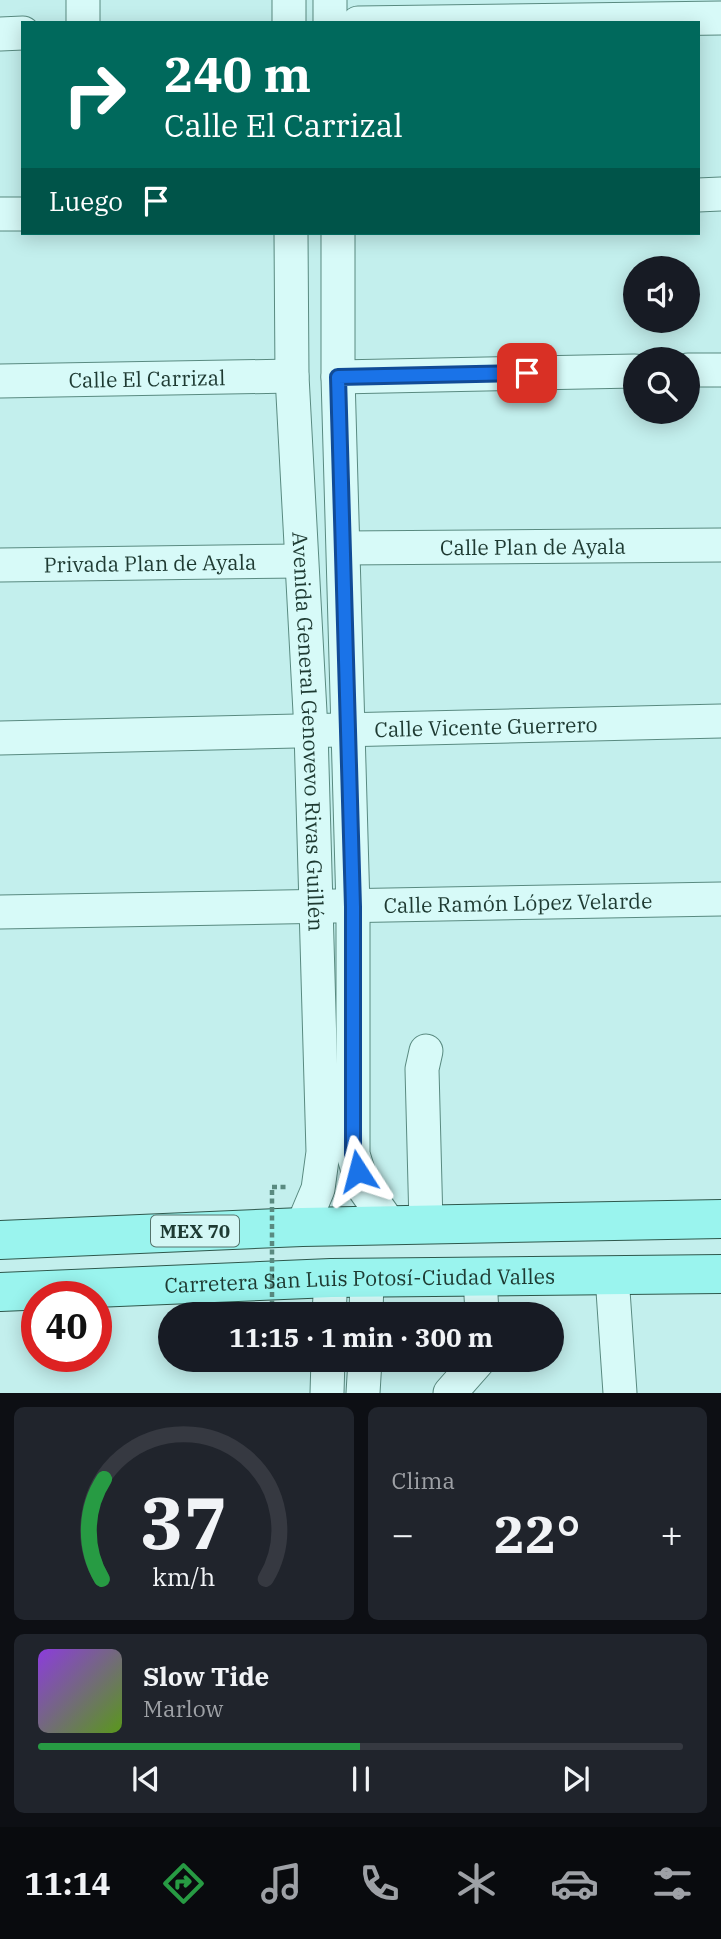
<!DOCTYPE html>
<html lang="es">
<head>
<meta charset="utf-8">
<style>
  body { margin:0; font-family:"IBM Plex Serif",serif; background:#20242c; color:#f1f3f6; height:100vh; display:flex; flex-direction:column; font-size:26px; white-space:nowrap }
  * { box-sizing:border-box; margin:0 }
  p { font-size:23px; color:#9ea1a6 }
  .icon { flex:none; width:38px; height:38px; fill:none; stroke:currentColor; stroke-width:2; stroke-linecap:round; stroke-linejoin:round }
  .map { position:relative; height:1393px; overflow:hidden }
  .sheet { display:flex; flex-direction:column; gap:14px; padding:14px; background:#0d0f14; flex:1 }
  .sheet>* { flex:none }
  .top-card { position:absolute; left:21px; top:21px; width:679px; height:214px; border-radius:0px; box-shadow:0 4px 18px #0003; background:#00695c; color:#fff; overflow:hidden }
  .tools { position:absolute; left:623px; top:256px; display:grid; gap:14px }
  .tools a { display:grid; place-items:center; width:77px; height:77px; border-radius:50%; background:#171b24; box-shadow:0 4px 18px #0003; font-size:35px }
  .speed { position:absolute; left:21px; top:1281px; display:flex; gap:14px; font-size:35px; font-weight:700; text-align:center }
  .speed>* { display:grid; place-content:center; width:91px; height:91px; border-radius:50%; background:#171b24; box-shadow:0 4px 18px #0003; line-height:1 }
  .speed .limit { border:10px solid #d22; background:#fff; color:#111 }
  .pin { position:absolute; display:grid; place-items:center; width:60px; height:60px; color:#fff; margin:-30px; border-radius:14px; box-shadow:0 4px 10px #0006 }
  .me { position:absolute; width:77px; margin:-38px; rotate:351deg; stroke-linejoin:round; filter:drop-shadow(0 0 5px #0008) }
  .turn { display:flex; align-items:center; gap:24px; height:147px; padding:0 28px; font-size:32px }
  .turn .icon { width:91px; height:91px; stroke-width:2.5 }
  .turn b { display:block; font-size:49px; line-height:60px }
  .then { display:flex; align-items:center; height:66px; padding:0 28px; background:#0003; gap:14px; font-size:26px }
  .big { font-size:52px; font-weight:700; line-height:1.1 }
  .sheet .card { flex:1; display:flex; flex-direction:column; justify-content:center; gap:10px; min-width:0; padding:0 24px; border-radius:10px; background:#20242c }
  .sheet .dial { align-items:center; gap:0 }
  .dial svg { height:182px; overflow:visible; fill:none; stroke:#363941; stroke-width:7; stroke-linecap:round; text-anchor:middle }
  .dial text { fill:#f1f3f6; stroke:none }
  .song { display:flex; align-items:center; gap:21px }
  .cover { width:84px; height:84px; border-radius:10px; background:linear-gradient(135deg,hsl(270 70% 55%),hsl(90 70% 35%)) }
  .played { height:7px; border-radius:4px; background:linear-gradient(90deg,#279b43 50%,#363941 50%) }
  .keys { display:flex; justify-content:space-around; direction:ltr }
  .heat { display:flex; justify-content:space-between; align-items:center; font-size:38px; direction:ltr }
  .sheet .tiles { flex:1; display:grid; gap:14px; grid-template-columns:1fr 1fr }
  .card:last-child { grid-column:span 2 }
  .trip { position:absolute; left:158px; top:1302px; width:406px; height:70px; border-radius:35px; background:#171b24; box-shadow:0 4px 18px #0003; font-weight:700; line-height:70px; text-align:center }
  .menu { display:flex; height:112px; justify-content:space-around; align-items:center; background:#090b0e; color:#9ea1a6 }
  .menu .icon { width:49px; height:49px }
  .menu .on { color:#279b43 }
  .menu b { font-size:32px; color:#f1f3f6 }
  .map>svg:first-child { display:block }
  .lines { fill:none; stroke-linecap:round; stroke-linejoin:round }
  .minor-casing { stroke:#598a80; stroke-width:35 }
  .major-casing { stroke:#2e584c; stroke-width:40 }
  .path { stroke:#598a80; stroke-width:4.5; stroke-dasharray:5 3.5; stroke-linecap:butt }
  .minor { stroke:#d7faf8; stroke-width:33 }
  .major { stroke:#9af4ee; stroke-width:38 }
  .path-bridge { stroke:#598a80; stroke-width:4.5; stroke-dasharray:5 3.5; stroke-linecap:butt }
  .route-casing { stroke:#114b97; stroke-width:18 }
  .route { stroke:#1a73e8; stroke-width:12 }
  .labels { text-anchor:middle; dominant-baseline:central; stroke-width:6; stroke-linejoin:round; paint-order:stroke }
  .shield { fill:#d3f7f5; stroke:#54736c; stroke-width:2 }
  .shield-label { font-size:19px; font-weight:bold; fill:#1e3a32 }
  .street-label { font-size:21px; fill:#1e3a32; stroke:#d3f7f5 }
</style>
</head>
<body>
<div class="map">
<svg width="721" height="1393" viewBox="0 0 721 1393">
  <rect width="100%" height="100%" fill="#c3efed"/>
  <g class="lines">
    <defs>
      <g id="minor">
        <path d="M83 0V23"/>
        <path d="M289 0V23"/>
        <path d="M330 0V23"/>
        <path d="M358 23 721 18"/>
        <path d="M0 34 23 33"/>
        <path d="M698 195 721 194"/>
        <path d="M0 214H23"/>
        <path id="s1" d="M291 233 292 376 311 731 323 1152 318 1189 302 1227"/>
        <path d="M338 233V377L353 907V1154L363 1187 390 1225"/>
        <path d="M688 370H721"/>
        <path d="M338 377 635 371"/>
        <path id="s2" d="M0 381 292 376"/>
        <path id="s3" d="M344 548 721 545"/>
        <path id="s4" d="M0 565 300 561"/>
        <path id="s5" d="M0 738 721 721"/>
        <path id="s6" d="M0 912 721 899"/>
        <path d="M426 1051 422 1069 426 1224"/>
        <path d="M612 1276 620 1393"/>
        <path d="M480 1277 482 1314"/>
        <path d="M329 1314 331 1278"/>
        <path d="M366 1314 367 1278"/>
        <path d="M327 1393 328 1360"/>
        <path d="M363 1393 365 1360"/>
        <path d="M450 1393 479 1360"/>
      </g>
      <g id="major">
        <path d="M0 1240 302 1227 721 1219"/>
        <path id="s7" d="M0 1292 331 1278 721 1274"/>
      </g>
    </defs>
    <!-- minor casing -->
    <use href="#minor" class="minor-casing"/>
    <!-- major casing -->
    <use href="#major" class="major-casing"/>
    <!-- path -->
    <path class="path" d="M272 1187H289"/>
    <!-- minor -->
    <use href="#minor" class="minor"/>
    <!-- major -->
    <use href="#major" class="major"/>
    <!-- path-bridge -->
    <path class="path-bridge" d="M272 1314V1187"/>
  </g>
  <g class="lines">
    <defs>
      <path id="route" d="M358 1171 353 1154V907L338 377 527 373"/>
    </defs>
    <!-- route casing -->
    <use href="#route" class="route-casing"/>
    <!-- route -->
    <use href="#route" class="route"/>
  </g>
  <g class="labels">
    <!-- shield labels -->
    <rect class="shield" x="151" y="1215.5" width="88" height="31" rx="5"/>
    <g class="shield-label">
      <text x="195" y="1231">MEX 70</text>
    </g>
    <!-- street labels -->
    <g class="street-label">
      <text stroke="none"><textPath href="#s2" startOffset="147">Calle El Carrizal</textPath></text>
      <text stroke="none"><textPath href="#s3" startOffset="189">Calle Plan de Ayala</textPath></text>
      <text stroke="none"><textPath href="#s4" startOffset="150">Privada Plan de Ayala</textPath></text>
      <text stroke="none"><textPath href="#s5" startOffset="486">Calle Vicente Guerrero</textPath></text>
      <text stroke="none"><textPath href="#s1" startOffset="499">Avenida General Genovevo Rivas Guillén</textPath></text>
      <text stroke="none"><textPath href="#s6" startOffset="518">Calle Ramón López Velarde</textPath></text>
      <text stroke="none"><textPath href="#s7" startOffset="360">Carretera San Luis Potosí-Ciudad Valles</textPath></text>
    </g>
  </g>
</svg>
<div class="tools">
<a><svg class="icon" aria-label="sound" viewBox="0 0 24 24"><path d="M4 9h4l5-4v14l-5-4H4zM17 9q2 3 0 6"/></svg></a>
<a><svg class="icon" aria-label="search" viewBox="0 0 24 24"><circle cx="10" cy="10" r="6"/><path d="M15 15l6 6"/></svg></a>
</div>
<div class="speed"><div class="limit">40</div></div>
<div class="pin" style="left:527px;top:373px;background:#d93025"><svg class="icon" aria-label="arrive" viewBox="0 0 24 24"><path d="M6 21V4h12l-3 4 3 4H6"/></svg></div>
<svg class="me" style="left:358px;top:1171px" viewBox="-20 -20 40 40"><path d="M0-17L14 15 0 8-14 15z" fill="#1a73e8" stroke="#fff" stroke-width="4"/></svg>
<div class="trip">11:15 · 1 min · 300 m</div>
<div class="top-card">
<div class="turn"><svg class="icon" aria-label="right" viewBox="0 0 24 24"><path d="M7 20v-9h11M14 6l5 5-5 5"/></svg><div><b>240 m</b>Calle El Carrizal</div></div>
<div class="then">Luego<svg class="icon" aria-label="arrive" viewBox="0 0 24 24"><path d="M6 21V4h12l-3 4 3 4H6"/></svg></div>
</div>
</div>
<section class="sheet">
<div class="tiles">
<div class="card dial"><svg viewBox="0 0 100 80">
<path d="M14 69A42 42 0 1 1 86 69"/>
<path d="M14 69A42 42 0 0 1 15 25" stroke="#279b43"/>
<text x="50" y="56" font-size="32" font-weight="700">37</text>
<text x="50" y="72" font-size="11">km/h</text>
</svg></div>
<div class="card"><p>Clima</p>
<div class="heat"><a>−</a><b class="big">22°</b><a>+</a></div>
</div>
<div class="card">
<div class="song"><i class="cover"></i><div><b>Slow Tide</b><p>Marlow</p></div></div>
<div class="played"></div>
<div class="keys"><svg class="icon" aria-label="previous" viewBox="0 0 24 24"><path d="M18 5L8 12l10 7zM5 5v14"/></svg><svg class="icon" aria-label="pause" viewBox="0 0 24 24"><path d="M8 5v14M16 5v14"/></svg><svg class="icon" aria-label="next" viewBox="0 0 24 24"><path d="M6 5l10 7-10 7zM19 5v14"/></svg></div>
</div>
</div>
</section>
<nav class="menu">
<b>11:14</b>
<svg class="icon on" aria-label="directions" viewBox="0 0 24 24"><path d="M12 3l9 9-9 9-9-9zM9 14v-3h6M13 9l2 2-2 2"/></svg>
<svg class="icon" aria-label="music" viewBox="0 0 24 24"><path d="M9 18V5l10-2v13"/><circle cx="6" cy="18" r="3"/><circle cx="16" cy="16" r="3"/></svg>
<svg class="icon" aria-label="phone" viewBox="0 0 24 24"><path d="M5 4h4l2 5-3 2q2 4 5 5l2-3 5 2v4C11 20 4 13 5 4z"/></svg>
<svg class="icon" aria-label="climate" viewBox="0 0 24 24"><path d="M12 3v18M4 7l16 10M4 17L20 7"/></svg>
<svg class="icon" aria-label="car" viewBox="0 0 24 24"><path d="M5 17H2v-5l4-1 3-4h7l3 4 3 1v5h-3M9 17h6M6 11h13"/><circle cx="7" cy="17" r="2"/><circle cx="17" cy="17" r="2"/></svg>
<svg class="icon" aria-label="filters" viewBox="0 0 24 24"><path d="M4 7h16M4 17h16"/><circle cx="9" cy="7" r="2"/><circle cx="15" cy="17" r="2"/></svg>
</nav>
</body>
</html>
